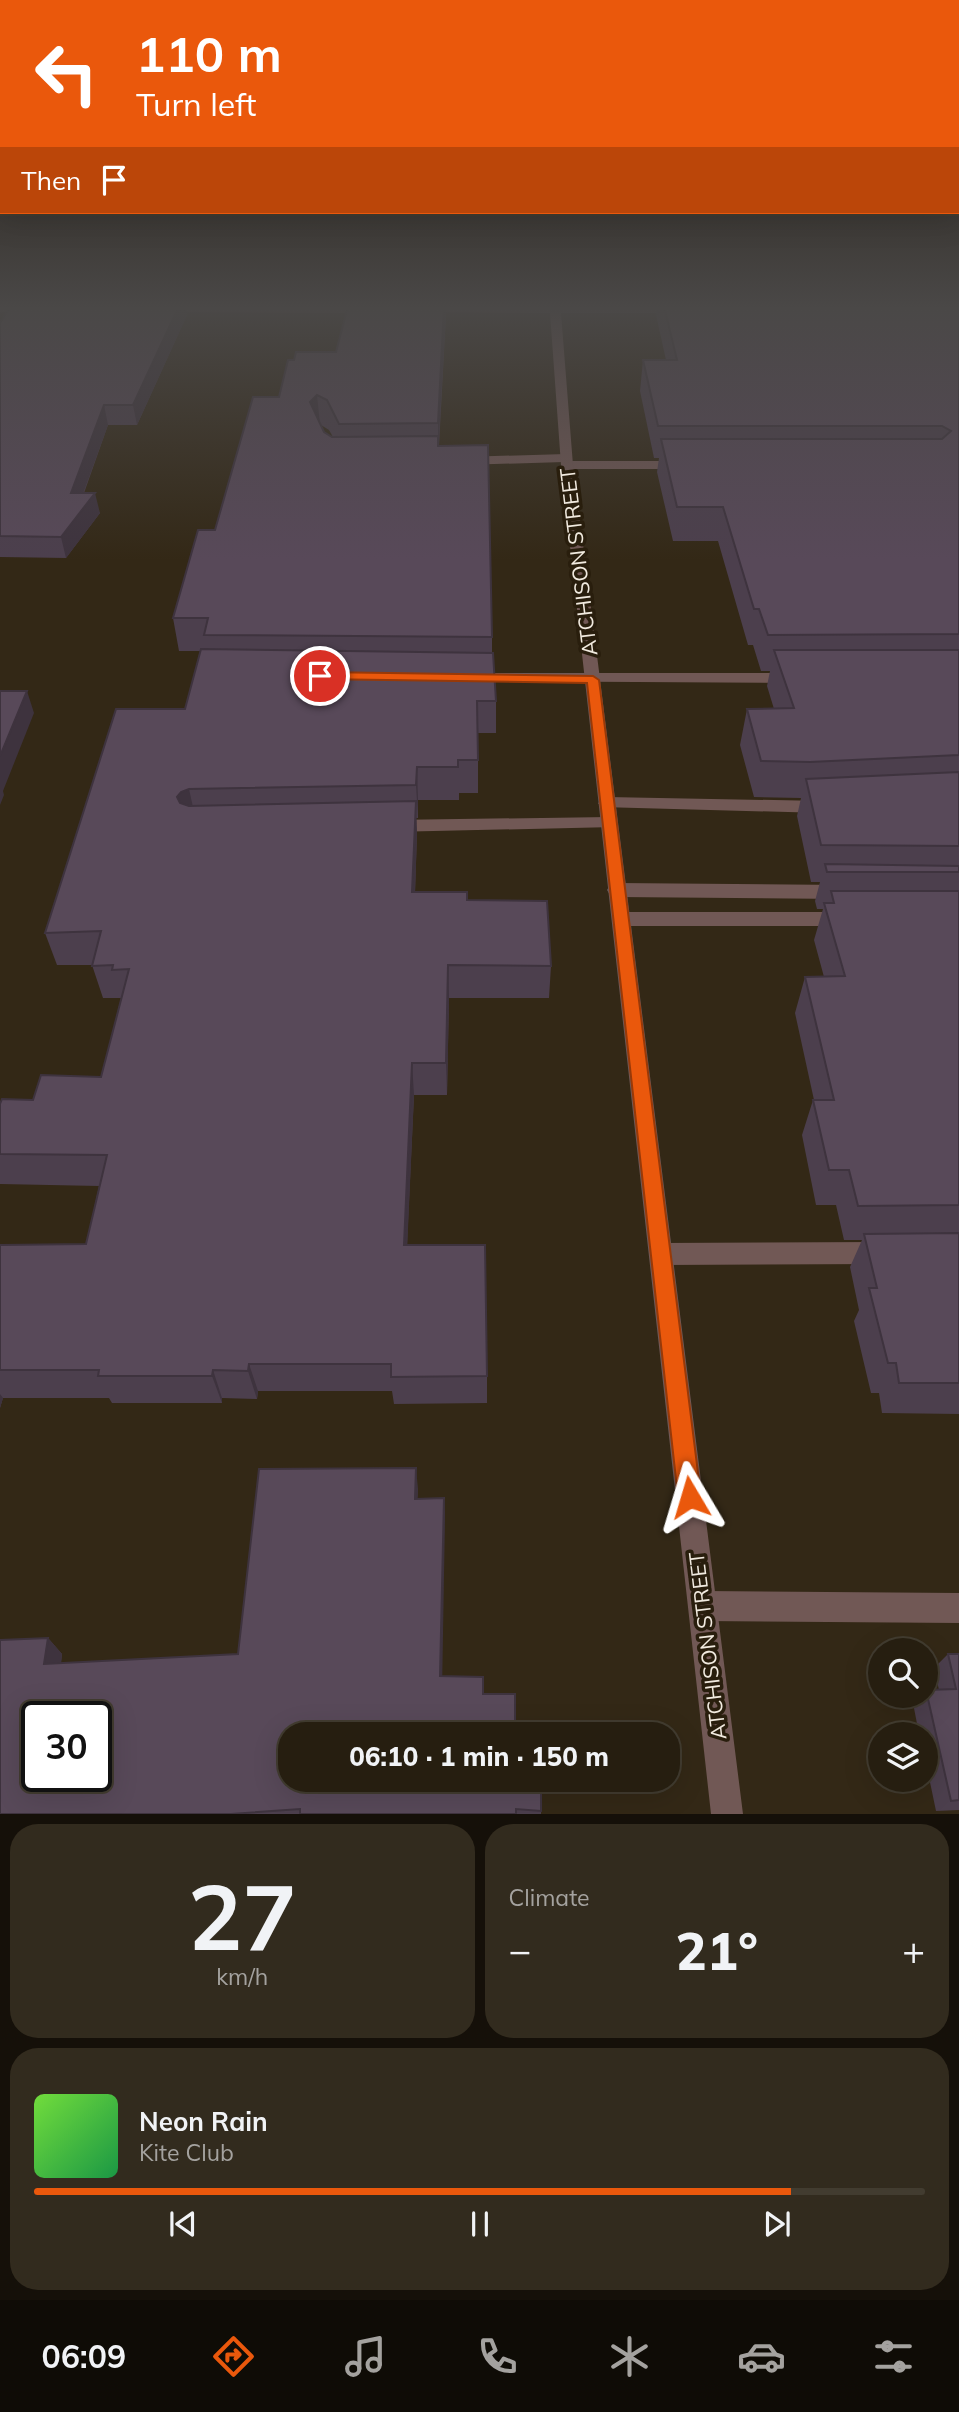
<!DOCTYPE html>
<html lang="en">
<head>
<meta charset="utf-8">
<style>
  body { margin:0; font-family:Mulish,sans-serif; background:#322b1e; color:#f1f3f6; height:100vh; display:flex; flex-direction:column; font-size:26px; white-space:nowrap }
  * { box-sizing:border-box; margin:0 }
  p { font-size:23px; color:#a4a29f }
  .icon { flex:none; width:38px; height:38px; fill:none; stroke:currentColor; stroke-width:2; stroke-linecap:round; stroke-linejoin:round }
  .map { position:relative; height:1814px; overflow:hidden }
  .details { display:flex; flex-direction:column; gap:10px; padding:10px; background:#151009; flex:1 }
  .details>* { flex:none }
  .hud { position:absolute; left:0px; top:0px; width:959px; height:214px; box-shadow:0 7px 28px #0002,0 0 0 2px #423c30; background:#ea580c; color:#fff; overflow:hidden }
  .fabs { position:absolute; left:868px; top:1638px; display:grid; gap:14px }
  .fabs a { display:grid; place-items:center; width:70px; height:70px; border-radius:50%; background:#261e10; box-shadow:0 7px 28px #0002,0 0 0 2px #423c30; font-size:35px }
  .speed { position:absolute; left:21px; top:1701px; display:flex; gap:14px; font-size:35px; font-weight:700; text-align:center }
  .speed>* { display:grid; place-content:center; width:91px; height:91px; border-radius:50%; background:#261e10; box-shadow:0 7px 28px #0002,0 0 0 2px #423c30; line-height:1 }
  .speed .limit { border:4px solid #111; border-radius:10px; background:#fff; color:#111 }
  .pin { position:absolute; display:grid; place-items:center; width:60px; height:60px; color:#fff; margin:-30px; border:4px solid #fff; border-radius:50%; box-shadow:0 2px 7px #0007 }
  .me { position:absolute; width:77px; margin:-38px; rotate:353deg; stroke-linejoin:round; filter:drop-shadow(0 0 5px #0008) }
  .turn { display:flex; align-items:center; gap:24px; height:147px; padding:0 21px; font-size:32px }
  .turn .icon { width:91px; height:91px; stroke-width:2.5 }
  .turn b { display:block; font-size:49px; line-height:60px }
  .then { display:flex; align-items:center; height:66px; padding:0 21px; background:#0003; gap:14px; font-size:26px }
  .big { font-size:52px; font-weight:800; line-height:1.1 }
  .details .tile { flex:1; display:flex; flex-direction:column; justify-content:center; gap:10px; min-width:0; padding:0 24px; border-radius:28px; background:#322b1e }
  .details .dial { align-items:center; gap:0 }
  .dial b { font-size:91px; line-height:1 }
  .song { display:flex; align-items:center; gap:21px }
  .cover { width:84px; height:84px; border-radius:10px; background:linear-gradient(135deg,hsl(100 70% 55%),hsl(140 70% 35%)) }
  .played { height:7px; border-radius:4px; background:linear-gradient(90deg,#ea580c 85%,#423c30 85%) }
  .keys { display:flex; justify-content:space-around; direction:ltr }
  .heat { display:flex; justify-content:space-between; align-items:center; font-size:38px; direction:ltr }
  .details .tiles { flex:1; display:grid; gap:10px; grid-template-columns:1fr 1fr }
  .tile:last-child { grid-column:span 2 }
  .trip { position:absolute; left:278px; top:1722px; width:402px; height:70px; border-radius:28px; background:#261e10; box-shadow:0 7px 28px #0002,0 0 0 2px #423c30; font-weight:800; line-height:70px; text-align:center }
  .tab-bar { display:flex; height:112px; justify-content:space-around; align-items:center; background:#0f0c06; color:#a4a29f }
  .tab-bar .icon { width:49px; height:49px }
  .tab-bar .active { color:#ea580c }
  .tab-bar b { font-size:32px; color:#f1f3f6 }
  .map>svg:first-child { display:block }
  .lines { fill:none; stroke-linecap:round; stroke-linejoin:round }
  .service { fill:#715855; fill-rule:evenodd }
  .minor { fill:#715855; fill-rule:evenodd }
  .wall { fill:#4c3f4d; fill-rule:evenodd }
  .shaded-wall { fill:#3e333e }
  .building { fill:#584959; stroke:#3e333e; stroke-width:2; fill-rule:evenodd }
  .route { fill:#ea580c; stroke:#983908; stroke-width:2 }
  .labels { text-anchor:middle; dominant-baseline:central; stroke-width:7; stroke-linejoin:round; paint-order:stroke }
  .street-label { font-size:21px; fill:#f1eadf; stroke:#291e0d }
</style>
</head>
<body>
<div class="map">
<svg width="959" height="1814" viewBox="0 0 959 1814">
  <rect width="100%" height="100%" fill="#332816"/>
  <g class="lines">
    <!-- service -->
    <path class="service" d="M566 454 572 458 569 461H684L690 465 684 469H567L561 465 564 462 462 465 456 461 462 457Z
      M470 673H793L801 678 793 683 464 681 462 678 464 675Z
      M607 797 823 801 832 807 823 813 601 807 598 803Z
      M609 817 615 819 618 823 615 827 390 832 381 826 390 820Z
      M617 883 844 885 851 887 854 892 851 897 844 899 617 897 610 895 607 890 610 885Z
      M622 912H845L852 914 855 919 852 924 845 926H622L615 924 612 919 615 914Z
      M881 1242 890 1245 893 1253 890 1261 881 1264 661 1265 652 1262 649 1254 652 1246 661 1243Z
      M703 1591 959 1593V1623L703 1621 693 1616 688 1606 693 1596Z"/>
    <!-- minor -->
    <path class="minor" d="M0 306H37L39 309 34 312H0Z
      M159 306 373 307 378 310 373 313 162 312 157 309Z
      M421 307H681L686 310 681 313H561L573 465 743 1814H711L561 465 550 313 417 312V308Z"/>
  </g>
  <!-- wall -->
  <path class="wall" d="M11 306H186L187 315 137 425H108L84 493 100 513 66 558 0 557V323Z
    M657 306H959V1414L882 1413 879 1393H871L854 1321 859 1310 850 1267 862 1240H844L836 1205H816L802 1135 813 1100H814L795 1013 805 977H824L814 940 823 909H817L815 901 820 882H811L797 816 801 798 754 797 740 745 747 709H774L767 686 770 671H761L753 645H748L718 541H673L657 472 659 458H654L640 391 643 360H666L656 315Z
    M446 315 439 446 492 637V653L496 701V733H478V793H459V800H418V818H416L417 834 415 892 467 900 551 966 549 998H449L447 1095H414L407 1245 487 1376V1403L394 1404 392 1391H258L257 1399 222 1398V1403H112L109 1398H3L0 1408V1245L86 1244 99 1186 0 1184V1104L33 1100 101 1077 121 998H103L92 965H57L45 933 185 709 200 651H179L173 618 279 397 294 360 336 352ZM321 425 329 430 333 437 324 432Z
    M418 1489 417 1499 444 1498 445 1518 290 1734 541 1811V1814H0L48 1638 62 1654 61 1663 238 1654Z
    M948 1654H959V1810L936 1811 926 1763V1734H919L913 1703 920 1696H926V1690H939L934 1668Z"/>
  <!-- shaded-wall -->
  <path class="shaded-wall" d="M179 306H186L187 315 137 425 133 405Z
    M444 306H446V315L438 453V423Z
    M317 395 320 425 310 402Z
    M104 405 108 425 76 513 71 493Z
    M95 493 100 513 66 558 61 537Z
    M27 691 34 713 3 791 4 795 0 805V756Z
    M417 767 418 800V818L416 785Z
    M189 789 196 821 188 824 177 797 181 792Z
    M416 801 417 834 414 925 412 892Z
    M448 965 449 998 447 1095 446 1063Z
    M412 1063 414 1095 406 1274 404 1245Z
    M249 1364 258 1391 257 1399 248 1371Z
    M213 1370 222 1398V1403L212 1376Z
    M0 1394 3 1398 0 1408Z
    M416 1468 418 1489 417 1519 415 1499Z
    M444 1498 445 1518 442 1692 440 1676Z
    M48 1638 62 1654 59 1680 44 1664Z"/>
  <!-- building -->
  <path class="building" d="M11 306H179L133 405H104L71 493H95L61 537 0 536V323Z
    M348 306H444L438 423 339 424 327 400 317 395 310 402 324 432 332 437 438 436V446L488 445 492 637 204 635 208 618H173L198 530H215L253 397H279L288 360H294L296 352H336Z
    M664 306H959V634L768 635 759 609H754L723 507H677L661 439H942L951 431 942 426H658L643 360H677Z
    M201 649 493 653 496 701H477L478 760H458V767H417L416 785 189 789 181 792 177 797 180 803 189 806 416 801 412 892H467V900L547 901 551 966 448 965 446 1063H412L404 1245H485L487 1376 391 1377V1364H249L248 1371 213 1370 212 1376H98L99 1370H0V1245L86 1244 107 1155 0 1154V1104L2 1099 33 1100 41 1075 101 1077 129 969 112 970 113 965 92 966 101 931 45 933 116 709H185Z
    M774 650H959V755L810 762 761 761 747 709 794 708Z
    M0 691H27L0 756Z
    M959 772V846L821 845 806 779Z
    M825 864 959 866V872H827Z
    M831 891H959V1205L858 1206 849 1170H829L813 1100H834L805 977 845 976 824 903H834Z
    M959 1233V1383H899L896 1363H888L869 1288H877L864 1234Z
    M416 1468 415 1499 444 1498 440 1676 483 1677V1694H515V1734H290V1780H541V1811L516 1809V1814H300V1809L231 1814H0V1640L48 1638 44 1664 238 1654 259 1469ZM37 1717H96V1776H37Z
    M948 1654H959V1800L951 1801 926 1690 956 1689Z"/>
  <!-- sky -->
  <linearGradient id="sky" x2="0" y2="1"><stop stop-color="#1c160c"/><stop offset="0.55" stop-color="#4a4847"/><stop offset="1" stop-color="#4a4847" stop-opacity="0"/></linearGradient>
  <rect width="959" height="560" fill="url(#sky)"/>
  <!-- route -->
  <path class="route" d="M320 672 593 676 599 680 701 1497 698 1506 690 1509 682 1506 678 1497 587 683 316 679V674Z"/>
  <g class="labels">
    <!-- street labels -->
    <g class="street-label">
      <text transform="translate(578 562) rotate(-97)">ATCHISON STREET</text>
      <text transform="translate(707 1646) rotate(-97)">ATCHISON STREET</text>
    </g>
  </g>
</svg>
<div class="fabs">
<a><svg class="icon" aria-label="search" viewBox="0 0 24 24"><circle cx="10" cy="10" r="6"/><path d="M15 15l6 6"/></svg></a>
<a><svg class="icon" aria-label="layers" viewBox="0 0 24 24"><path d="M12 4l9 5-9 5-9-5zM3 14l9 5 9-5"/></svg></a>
</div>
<div class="speed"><div class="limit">30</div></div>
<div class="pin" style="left:320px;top:676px;background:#d93025"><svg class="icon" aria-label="arrive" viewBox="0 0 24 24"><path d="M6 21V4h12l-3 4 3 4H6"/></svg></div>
<svg class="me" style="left:690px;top:1497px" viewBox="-20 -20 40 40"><path d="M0-17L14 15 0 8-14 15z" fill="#ea580c" stroke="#fff" stroke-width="4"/></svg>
<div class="trip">06:10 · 1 min · 150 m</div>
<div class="hud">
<div class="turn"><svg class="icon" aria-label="left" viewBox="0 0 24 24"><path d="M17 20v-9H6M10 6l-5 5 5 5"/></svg><div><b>110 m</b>Turn left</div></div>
<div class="then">Then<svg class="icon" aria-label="arrive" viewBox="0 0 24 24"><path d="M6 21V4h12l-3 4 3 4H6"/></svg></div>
</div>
</div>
<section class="details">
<div class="tiles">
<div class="tile dial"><b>27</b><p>km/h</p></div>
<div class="tile"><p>Climate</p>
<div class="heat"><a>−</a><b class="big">21°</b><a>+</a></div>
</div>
<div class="tile">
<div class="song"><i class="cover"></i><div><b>Neon Rain</b><p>Kite Club</p></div></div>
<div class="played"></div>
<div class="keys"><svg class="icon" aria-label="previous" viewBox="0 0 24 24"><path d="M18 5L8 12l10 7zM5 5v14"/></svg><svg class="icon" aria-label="pause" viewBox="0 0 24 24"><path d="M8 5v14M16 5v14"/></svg><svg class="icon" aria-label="next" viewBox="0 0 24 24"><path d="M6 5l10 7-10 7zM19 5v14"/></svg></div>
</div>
</div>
</section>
<nav class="tab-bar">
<b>06:09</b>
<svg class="icon active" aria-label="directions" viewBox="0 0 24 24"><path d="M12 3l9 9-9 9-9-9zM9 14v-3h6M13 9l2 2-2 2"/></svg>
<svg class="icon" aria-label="music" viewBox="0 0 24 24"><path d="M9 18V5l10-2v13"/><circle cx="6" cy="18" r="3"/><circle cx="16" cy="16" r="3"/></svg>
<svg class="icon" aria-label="phone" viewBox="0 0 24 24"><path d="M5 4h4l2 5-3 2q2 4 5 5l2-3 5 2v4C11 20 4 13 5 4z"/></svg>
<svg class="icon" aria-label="climate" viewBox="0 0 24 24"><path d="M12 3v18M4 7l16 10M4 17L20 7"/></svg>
<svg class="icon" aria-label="car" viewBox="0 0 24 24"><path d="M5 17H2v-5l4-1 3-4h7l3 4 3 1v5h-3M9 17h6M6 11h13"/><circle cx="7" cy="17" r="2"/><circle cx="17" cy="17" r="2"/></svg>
<svg class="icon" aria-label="filters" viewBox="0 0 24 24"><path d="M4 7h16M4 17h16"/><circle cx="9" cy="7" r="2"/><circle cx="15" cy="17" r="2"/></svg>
</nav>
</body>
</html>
